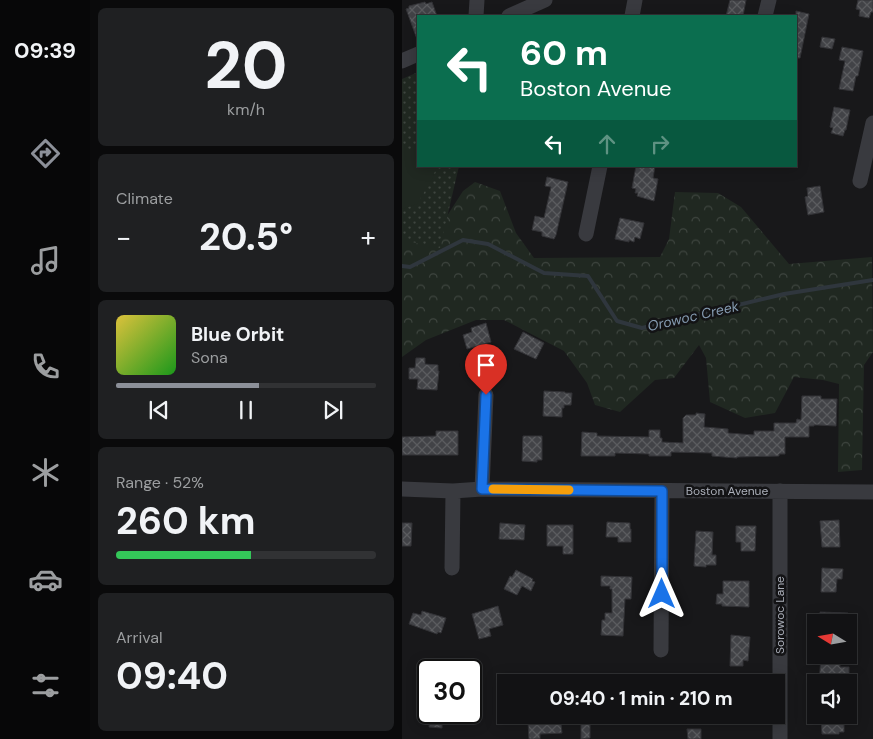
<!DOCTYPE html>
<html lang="en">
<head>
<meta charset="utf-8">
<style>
  body { margin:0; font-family:"DM Sans",sans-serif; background:#1f2022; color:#f1f3f6; height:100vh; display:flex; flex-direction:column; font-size:19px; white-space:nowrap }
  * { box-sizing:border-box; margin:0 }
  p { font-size:16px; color:#9c9ea0 }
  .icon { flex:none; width:28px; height:28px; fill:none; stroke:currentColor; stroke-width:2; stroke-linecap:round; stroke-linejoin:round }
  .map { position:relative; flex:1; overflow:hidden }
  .side { display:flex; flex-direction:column; gap:8px; padding:8px; background:#0a0a0b; width:312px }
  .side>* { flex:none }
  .hud { position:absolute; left:15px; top:15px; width:380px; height:152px; border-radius:0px; box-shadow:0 2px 12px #0003,0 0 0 1px #313234; background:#0b6e4f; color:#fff; overflow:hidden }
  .needle { width:32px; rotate:281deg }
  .tools { position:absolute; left:405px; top:614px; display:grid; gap:10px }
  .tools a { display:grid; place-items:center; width:50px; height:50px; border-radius:0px; background:#121214; box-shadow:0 2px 12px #0003,0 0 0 1px #313234; font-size:25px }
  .speed { position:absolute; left:15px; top:659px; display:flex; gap:10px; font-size:25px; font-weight:700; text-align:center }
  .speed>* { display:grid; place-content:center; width:65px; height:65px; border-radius:50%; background:#121214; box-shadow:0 2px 12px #0003,0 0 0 1px #313234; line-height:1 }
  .speed .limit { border:2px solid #111; border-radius:8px; background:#fff; color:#111 }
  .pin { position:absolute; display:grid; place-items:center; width:42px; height:42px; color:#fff; margin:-51px -21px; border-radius:50% 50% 50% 0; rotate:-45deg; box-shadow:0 0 5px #0007 }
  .pin .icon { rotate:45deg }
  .me { position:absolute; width:55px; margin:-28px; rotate:0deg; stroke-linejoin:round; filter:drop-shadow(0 0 4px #0008) }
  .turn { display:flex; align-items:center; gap:18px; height:105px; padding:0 20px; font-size:22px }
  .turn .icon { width:65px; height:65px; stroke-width:2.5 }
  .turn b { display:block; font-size:35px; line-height:42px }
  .lanes { display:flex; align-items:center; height:48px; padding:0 20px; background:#0003; justify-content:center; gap:25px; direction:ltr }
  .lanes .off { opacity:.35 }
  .big { font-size:38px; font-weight:700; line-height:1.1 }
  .side .card { flex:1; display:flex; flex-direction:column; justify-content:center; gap:8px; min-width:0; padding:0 18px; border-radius:8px; background:#1f2022 }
  .side .dial { align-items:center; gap:0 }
  .dial b { font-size:65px; line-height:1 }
  .song { display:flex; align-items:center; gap:15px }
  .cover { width:60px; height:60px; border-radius:8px; background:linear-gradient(135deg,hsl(50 70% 55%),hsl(120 70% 35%)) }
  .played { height:5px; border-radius:2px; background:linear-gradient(90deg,#8c9099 55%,#313234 55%) }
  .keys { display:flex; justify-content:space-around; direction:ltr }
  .heat { display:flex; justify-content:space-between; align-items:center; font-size:28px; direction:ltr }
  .charge { height:8px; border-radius:4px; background:linear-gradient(90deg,#34c759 52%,#313234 0) }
  .trip { position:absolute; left:95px; top:674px; width:288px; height:50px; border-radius:0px; background:#121214; box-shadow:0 2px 12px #0003,0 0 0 1px #313234; font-weight:700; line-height:50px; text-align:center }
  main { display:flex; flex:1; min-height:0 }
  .dock { display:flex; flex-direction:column; width:90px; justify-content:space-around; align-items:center; background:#070708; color:#9c9ea0 }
  .dock .icon { width:35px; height:35px }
  .dock .on { color:#8c9099 }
  .dock b { font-size:22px; color:#f1f3f6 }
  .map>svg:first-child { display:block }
  .forest { fill:url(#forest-crowns) }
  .park { fill:url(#park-dots) }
  .garden { fill:#202821 }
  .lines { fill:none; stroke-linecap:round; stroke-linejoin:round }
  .stream { stroke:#2f363d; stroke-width:4 }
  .building { fill:url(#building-cross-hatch); stroke:#323236 }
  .minor { stroke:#393a3f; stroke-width:15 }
  .route-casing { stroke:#114b97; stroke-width:12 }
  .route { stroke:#1a73e8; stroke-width:9 }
  .slow { stroke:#f59e0b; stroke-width:9 }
  .labels { text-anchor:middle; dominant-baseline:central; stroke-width:5; stroke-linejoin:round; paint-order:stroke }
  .street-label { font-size:12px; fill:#abafb9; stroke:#131315 }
  .water-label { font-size:14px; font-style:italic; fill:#859bb1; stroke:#131315 }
</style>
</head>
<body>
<main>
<nav class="dock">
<b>09:39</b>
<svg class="icon on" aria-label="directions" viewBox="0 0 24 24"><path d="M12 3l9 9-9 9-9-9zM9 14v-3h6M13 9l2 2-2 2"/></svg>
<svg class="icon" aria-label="music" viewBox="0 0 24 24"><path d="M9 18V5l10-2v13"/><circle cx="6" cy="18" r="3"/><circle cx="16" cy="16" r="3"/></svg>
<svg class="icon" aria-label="phone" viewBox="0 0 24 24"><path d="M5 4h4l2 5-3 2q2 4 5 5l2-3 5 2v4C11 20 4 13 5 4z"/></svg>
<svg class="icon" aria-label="climate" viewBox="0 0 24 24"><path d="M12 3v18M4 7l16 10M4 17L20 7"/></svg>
<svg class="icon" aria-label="car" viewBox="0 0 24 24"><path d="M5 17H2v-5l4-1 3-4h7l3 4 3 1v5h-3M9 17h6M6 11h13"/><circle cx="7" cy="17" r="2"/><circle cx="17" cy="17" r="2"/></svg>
<svg class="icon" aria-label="filters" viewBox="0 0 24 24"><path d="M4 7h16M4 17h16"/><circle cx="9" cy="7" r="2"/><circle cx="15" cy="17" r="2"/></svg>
</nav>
<section class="side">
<div class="card dial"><b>20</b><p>km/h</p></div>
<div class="card"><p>Climate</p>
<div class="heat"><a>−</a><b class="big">20.5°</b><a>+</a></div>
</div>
<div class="card">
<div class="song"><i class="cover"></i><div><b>Blue Orbit</b><p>Sona</p></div></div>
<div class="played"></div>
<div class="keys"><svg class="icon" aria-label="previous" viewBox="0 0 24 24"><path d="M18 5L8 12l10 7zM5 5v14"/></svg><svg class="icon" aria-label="pause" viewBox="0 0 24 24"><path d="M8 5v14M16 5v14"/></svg><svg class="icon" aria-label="next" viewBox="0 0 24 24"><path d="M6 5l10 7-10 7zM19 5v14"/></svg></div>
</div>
<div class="card"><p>Range · 52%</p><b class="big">260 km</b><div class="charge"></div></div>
<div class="card"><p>Arrival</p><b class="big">09:40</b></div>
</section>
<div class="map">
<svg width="471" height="739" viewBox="0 0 471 739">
  <defs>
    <pattern id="forest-crowns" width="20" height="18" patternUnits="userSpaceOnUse" patternTransform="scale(1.25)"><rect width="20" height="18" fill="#202821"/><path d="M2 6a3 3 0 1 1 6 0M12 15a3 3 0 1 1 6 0" fill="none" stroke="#3e453f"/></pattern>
    <pattern id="park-dots" width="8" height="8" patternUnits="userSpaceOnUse" patternTransform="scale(1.25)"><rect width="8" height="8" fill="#202821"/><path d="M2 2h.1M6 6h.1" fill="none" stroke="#3e453f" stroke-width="1.8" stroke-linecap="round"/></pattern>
    <pattern id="building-cross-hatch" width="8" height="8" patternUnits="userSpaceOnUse" patternTransform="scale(1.25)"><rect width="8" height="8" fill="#424347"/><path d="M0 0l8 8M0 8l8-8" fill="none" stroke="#5b5c5f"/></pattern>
  </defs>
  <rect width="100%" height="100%" fill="#18181a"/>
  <!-- forest -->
  <path class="forest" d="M73 182 98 191 114 233 132 258 258 257 267 239 273 192 316 193 339 207 387 264 470 257 471 352 462 365 460 470 436 472 437 384 421 380 392 377 373 413 343 418 308 402 304 358 297 345 272 378 253 380 218 412 193 405 185 383 162 351 102 320H74L24 340 0 357V233H34L61 191Z"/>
  <!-- park -->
  <path class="park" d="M16 72V166H57L38 248 0 240V79Z"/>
  <!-- garden -->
  <path class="garden" d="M0 149H16V166H35L30 179 15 204 0 209Z"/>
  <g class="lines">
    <!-- stream -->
    <path class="stream" d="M0 266 8 267 61 240 86 244 142 273 186 276 215 321 240 328 382 294 471 280"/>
  </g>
  <!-- building -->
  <path class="building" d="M328 0H344L341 16H324Z
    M456 0H471V12H469L467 18 457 16 458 10 454 9Z
    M23 2 24 4 30 2 35 16H16V39H15L4 9 7 8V6Z
    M394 11 407 14 398 58H394Z
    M420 37 433 39 430 49 418 47Z
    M440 47 461 51 456 76H454L451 91 437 89 443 61 437 60Z
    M432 107 448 110 444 130H443L441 136 429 133 431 128 428 127Z
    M234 166H253L251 178 256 179 252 201 235 196 236 193H233L234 189 230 188Z
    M145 177 166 182 154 235 152 239 140 236V232L130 230 133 216 142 218 149 187 143 186Z
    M418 186 422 212 406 215 403 197 406 196 405 188Z
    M218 218 242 223 238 239 233 237 232 242 227 240V242L213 239Z
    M84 323 89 342 65 349 61 335 70 332 69 328Z
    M121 332 142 343 134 359 112 349Z
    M14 358H23V364L36 365V371H37L35 390 15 389 16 379H7V368H13Z
    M142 391 163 392V393H170L169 405H162V408H160V417L141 416Z
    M400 396H419V399H435L434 426 415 425H412V426H407V437H383V454H377V456L335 457V458L310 456V453L269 452V456H247V454L213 453V456H179L180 432 195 433V436L247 437V430H258V438H260V442L281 443V418L284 415H294V413L303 414 302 427 326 429V433L352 435V431H372V423H394L395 419 399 420Z
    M34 431H56V455H0V437L34 436Z
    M121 436H140V460H135V462L120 461Z
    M437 520 438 547H420L418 521Z
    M205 522 228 523V529H229V542H216V537H204Z
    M0 523H10L9 546H0Z
    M98 523 123 525 122 540 97 539Z
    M145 525H171V554H161V546H145Z
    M334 526H354L353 551H339V542H334Z
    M294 531 311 532 310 555H314V565H304V567L292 566Z
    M420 568 441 569 440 579H435L434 592H419Z
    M114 570 131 579 130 581 133 582 129 591 120 586 115 595 102 589 108 576 110 577Z
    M199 576 230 577 229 599H223L221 636 199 635 200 620H203V613H210V589H208V586H199Z
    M321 581H347V607L320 606V604H314L315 594H321Z
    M96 606 101 625 87 629 89 636 77 639 70 614Z
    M20 611 44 618 39 633 36 632 35 634 7 624 11 613 19 615Z
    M418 612 446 613V622H418Z
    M329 635 348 637 346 661 341 660V666H328Z
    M419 658 438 659V667H447V677L441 676 440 682H417Z
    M143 715H158L160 733 138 734V739H127L126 722H143Z
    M419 715H437V720H442V732H437V734H420Z
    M28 716 40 717V728L27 727Z
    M179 716H188V738L179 739Z
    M285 729H299V739H286Z"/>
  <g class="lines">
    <!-- minor -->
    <path class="minor" d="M74 16 75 0
      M107 16 143 0
      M230 16 233 0
      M363 16 367 0
      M0 61 16 54
      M458 181 471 123
      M184 234 198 166
      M0 489 51 491 80 489 471 492
      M80 489 84 395
      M378 491V739
      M50 568 51 491
      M259 650 260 491"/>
  </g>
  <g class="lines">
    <defs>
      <path id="route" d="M84 395 80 489 260 491V594"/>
    </defs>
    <!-- route casing -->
    <use href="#route" class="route-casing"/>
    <!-- route -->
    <use href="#route" class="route"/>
    <!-- slow -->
    <path class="slow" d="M91 489 167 490"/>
  </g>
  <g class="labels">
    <!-- street labels -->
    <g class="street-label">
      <text x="325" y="491">Boston Avenue</text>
      <text transform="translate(378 615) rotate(-90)">Sorowoc Lane</text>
    </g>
    <!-- water labels -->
    <g class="water-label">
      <text transform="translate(291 316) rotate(-13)">Orowoc Creek</text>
    </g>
  </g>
</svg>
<div class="tools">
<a><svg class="needle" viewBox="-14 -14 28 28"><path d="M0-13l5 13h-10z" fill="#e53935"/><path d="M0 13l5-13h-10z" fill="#9c9ea0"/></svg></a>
<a><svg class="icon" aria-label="sound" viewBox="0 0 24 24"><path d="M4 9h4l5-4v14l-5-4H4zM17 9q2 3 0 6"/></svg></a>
</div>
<div class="speed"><div class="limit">30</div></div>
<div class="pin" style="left:84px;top:395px;background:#d93025"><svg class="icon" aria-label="arrive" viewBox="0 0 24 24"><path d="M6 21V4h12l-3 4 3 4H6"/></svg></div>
<svg class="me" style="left:260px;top:594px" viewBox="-20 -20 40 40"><path d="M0-17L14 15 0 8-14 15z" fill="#1a73e8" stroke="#fff" stroke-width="4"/></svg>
<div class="trip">09:40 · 1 min · 210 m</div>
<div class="hud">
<div class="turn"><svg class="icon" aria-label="left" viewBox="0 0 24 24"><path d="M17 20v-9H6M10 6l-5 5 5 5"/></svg><div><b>60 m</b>Boston Avenue</div></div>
<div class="lanes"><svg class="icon" aria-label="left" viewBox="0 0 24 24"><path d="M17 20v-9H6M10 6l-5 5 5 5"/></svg><svg class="icon off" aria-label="ahead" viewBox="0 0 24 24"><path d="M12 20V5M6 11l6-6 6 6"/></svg><svg class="icon off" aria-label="right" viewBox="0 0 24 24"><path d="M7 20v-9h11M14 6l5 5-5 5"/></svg></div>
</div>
</div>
</main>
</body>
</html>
